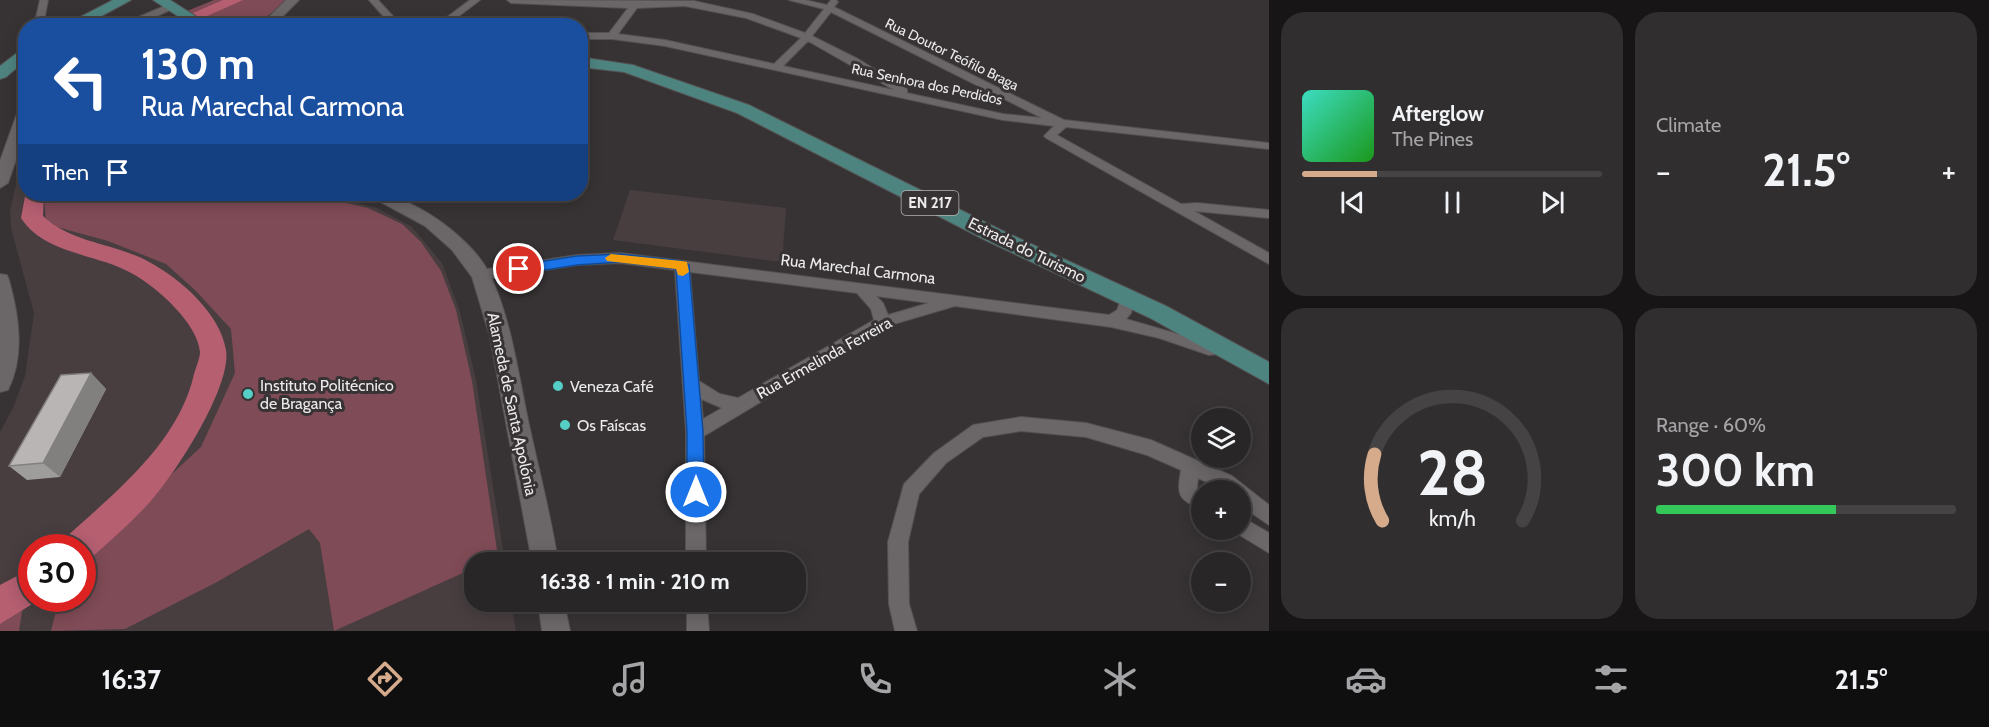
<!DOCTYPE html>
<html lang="en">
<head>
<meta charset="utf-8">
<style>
  body { margin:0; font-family:Cabin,sans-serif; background:#312e2f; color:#f1f3f6; height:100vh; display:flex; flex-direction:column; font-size:22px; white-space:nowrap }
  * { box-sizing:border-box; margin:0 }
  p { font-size:20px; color:#a5a5a7 }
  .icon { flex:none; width:33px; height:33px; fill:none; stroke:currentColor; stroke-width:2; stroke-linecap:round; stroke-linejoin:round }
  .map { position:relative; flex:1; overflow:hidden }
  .side { display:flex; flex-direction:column; gap:12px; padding:12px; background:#171515; width:720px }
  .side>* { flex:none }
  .banner { position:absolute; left:18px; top:18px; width:570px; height:183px; border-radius:24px; box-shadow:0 3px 15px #0003,0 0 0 2px #454344; background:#1a4fa0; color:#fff; overflow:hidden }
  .fabs { position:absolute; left:1191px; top:408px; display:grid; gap:12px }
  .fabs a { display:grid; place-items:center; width:60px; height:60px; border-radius:50%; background:#292627; box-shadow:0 3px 15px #0003,0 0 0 2px #454344; font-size:30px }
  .speed { position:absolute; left:18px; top:534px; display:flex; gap:12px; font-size:30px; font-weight:700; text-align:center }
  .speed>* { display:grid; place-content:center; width:78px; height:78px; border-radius:50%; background:#292627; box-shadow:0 3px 15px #0003,0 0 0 2px #454344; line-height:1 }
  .speed .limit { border:9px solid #d22; background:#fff; color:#111 }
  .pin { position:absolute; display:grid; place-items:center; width:51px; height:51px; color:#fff; margin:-26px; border:3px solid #fff; border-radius:50%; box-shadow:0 2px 6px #0007 }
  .me { position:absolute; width:66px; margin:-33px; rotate:0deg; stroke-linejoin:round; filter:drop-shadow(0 0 4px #0008) }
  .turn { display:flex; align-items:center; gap:21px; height:126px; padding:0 24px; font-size:27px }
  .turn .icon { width:78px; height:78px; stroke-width:2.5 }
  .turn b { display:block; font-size:42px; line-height:51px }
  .then { display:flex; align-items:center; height:57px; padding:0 24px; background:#0003; gap:12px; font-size:22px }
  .big { font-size:45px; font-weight:700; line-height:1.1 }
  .side .tile { flex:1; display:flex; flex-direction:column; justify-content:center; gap:9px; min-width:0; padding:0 21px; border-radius:24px; background:#312e2f }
  .side .dial { align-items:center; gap:0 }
  .dial svg { height:156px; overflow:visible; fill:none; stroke:#454344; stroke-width:7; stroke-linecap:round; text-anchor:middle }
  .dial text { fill:#f1f3f6; stroke:none }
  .song { display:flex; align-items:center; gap:18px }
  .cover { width:72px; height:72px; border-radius:9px; background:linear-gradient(135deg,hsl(170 70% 55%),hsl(120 70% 35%)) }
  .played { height:6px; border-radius:3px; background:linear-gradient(90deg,#d6ab8b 25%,#454344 25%) }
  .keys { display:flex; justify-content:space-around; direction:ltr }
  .heat { display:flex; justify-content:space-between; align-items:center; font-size:33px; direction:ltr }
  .charge { height:9px; border-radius:4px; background:linear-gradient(90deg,#34c759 60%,#454344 0) }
  .side .tiles { flex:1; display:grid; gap:12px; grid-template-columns:repeat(2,1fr) }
  .trip { position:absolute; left:464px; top:552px; width:342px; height:60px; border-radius:24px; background:#292627; box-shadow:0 3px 15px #0003,0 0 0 2px #454344; font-weight:700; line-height:60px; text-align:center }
  .tab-bar { display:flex; height:96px; justify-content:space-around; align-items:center; background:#100f10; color:#a5a5a7 }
  .tab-bar .icon { width:42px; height:42px }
  .tab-bar .on { color:#d6ab8b }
  .tab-bar b { font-size:27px; color:#f1f3f6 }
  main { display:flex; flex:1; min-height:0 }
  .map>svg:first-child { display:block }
  .built { fill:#483e40; fill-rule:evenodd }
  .green { fill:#7f4b56 }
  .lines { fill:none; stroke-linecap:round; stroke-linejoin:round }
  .river { fill:#b55f71; fill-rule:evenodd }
  .minor-casing { stroke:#545152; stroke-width:2 }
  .tertiary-casing { stroke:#545152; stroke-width:2 }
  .primary-casing { stroke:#545152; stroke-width:2 }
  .minor { fill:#6b6768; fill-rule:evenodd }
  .tertiary { fill:#6b6768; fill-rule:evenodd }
  .primary { fill:#4e8480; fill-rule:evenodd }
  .wall { fill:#9f9c9c }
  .shaded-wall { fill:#827f7f }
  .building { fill:#b9b5b5; stroke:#827f7f; stroke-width:1.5 }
  .route { fill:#1a73e8; stroke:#114b97; stroke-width:1.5 }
  .slow { fill:#f59e0b }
  .poi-dot { fill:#55cec5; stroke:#373334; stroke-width:2 }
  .labels { text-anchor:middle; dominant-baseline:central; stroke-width:6; stroke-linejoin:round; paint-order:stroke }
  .far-street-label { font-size:14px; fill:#eceaea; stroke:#373334 }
  .shield { fill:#373334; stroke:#b6b3b3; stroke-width:1.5 }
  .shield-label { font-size:15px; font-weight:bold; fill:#eceaea }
  .street-label { font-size:16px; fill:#eceaea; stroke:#373334 }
  .poi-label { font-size:16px; fill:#eceaea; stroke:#373334; text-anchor:start }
</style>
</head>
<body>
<main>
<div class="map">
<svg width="1269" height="631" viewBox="0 0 1269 631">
  <rect width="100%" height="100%" fill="#373334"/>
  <!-- built -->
  <path class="built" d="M25 159 26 194H321L377 208 412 227 442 263 460 312 476 380 505 562H474V602H511L516 631H0V432L13 408 25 376 34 313 11 228 10 211 21 162ZM32 548H82V598H32Z
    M630 190 786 208 782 262 613 240Z"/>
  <!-- green -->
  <path class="green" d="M214 0H285C255 35 224 31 187 11Z
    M44 194H306L368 208 402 224 421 242 441 271 456 310 472 381 498 557 486 562H474V568L334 631 320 543 309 529 217 582 125 629 51 631 59 599 82 598 83 556 201 447 235 373 231 329 195 290 166 264 108 241 46 224Z
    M23 605 19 631H0V620Z"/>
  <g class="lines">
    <!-- river -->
    <path class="river" d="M223 0H243L185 26H163Z
      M26 191V194H44L43 216C72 244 117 243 151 263 182 280 220 314 226 350 232 387 174 476 149 503 131 523 110 541 90 559L82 562V548H62L66 537C116 492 179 442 194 374 196 367 200 358 200 352 198 324 157 287 133 274 97 253 45 255 21 218Z
      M32 568V598H42L0 624V585Z"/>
    <defs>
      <path id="minor" d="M40 0H48L43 26H34Z
        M369 0H378L402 26H392Z
        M470 0H480L446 26H435Z
        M507 0 694 1 753 14 805 33 824 9 789 0H805L827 5 831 0H836L838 2 834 7 1064 120 1269 143V149L1066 127 1057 135 1181 204 1197 203 1269 210V218L1194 211 1269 253V264L1046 138 1044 136 1054 126 1003 120 665 46 612 39H580V33H609L628 8 511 3ZM685 6 746 18 801 38 774 64 665 40 618 34 637 8ZM831 12 1042 118 1003 114 907 93V89L858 59 812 36ZM808 41 894 90 783 66Z
        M268 20 347 23 351 26 265 25V21Z
        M620 253 1109 315 1117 310 1123 294 1128 293 1135 298 1131 313 1126 319 1209 343 1227 345 1229 349 1227 353 1209 355 1159 338 1111 327 955 306 887 326 704 436 706 562H686V432L675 270 620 263 577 265 481 280 474 275 481 270 577 255ZM690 272 857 293 871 309 874 320 738 398 720 394 699 381ZM876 296 929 303 888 315 883 303ZM701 399 722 408 703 419Z
        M1021 417 1086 423 1151 440 1232 476 1269 505V525L1240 505V490H1223L1198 478 1197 488 1202 491V509C1177 500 1177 494 1181 470L1147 455 1086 437 1021 431 983 437 946 463 919 494 908 542 909 604 917 631H895L889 604 888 542 904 484 934 453 973 425Z
        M1240 516 1269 533V553L1233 531 1232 530H1240Z
        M687 602H707L709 631H687Z"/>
      <path id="tertiary" d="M286 0H299L273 26H260Z
        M167 5 177 7 135 26H117Z
        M26 104V131L8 183 0 188V161L19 108Z
        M366 194C406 189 473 238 490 275 511 319 518 372 528 420 538 467 551 515 558 562H532L490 337 472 277 452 250 425 226Z
        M0 274 7 275 9 280C19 316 25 356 8 390L0 392Z
        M538 602H564L570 631H542Z"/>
      <path id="primary" d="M113 0H131L83 26H63Z
        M153 0H170L211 26H193Z
        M26 46V60L6 77 0 79V66Z
        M580 57 633 65 749 105 1001 230 1166 306 1269 362V384L1150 318 985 240 737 113 624 72 580 67Z"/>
    </defs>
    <!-- minor casing -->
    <use href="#minor" class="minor-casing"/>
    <!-- tertiary casing -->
    <use href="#tertiary" class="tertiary-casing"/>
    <!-- primary casing -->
    <use href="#primary" class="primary-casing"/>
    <!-- minor -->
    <use href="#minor" class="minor"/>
    <!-- tertiary -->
    <use href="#tertiary" class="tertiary"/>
    <!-- primary -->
    <use href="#primary" class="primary"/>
  </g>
  <!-- wall -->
  <path class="wall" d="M91 373 106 389 60 477 27 480 9 466Z"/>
  <!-- shaded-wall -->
  <path class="shaded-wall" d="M91 373 106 389 60 477 43 463Z"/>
  <!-- building -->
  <path class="building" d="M91 373 43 463 9 466 61 375Z"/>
  <!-- route -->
  <path class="route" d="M620 254 682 261 689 265 703 432 704 492 702 498 696 500 690 498 687 492V432L676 269 620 262 577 265 519 274 513 269 519 265 577 256Z"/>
  <!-- slow -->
  <path class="slow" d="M611 254 682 261 687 262 689 272 683 276 678 275 676 269 607 261 605 258Z"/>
  <!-- markers -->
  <g class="poi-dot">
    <circle cx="558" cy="386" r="6"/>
    <circle cx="248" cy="394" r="6"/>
    <circle cx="565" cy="425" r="6"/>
  </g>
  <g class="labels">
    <!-- far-street labels -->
    <g class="far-street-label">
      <text transform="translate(952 54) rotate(26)">Rua Doutor Teófilo Braga</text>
      <text transform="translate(927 84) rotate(12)">Rua Senhora dos Perdidos</text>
    </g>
    <!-- shield labels -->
    <rect class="shield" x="901.5" y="191" width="57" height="24" rx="4.5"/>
    <g class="shield-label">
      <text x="930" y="203">EN 217</text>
    </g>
    <!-- street labels -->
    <g class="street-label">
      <text transform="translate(1027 250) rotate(26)">Estrada do Turismo</text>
      <text transform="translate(858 269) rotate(7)">Rua Marechal Carmona</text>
      <text transform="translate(824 358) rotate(-29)">Rua Ermelinda Ferreira</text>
      <text transform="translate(512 404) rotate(78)">Alameda de Santa Apolónia</text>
    </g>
    <!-- poi labels -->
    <g class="poi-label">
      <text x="260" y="385">Instituto Politécnico<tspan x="260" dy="18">de Bragança</tspan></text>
      <text x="570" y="386">Veneza Café</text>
      <text x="577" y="425">Os Faíscas</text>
    </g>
  </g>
</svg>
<div class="fabs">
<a><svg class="icon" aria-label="layers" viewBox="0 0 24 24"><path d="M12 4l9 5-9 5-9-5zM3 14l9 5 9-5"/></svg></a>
<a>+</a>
<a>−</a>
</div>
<div class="speed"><div class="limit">30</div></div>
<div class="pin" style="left:519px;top:269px;background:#d93025"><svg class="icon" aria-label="arrive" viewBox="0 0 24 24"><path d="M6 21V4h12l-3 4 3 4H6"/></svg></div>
<svg class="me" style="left:696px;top:492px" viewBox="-20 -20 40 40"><circle r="17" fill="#1a73e8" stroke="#fff" stroke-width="3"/><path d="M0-11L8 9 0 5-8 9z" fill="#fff"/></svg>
<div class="trip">16:38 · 1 min · 210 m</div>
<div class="banner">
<div class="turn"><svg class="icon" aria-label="left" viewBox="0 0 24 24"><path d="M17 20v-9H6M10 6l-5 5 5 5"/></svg><div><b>130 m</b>Rua Marechal Carmona</div></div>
<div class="then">Then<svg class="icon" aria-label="arrive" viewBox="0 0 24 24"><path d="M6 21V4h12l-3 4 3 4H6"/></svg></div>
</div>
</div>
<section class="side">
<div class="tiles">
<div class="tile">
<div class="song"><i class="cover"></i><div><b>Afterglow</b><p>The Pines</p></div></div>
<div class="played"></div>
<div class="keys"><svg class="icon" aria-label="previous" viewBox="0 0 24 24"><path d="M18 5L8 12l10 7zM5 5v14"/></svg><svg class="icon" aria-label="pause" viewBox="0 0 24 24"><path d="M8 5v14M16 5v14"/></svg><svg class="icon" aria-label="next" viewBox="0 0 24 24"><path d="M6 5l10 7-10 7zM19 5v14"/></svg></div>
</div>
<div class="tile"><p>Climate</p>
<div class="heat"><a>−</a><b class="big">21.5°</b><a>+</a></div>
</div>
<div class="tile dial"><svg viewBox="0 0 100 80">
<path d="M14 69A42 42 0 1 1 86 69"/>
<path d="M14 69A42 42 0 0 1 10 35" stroke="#d6ab8b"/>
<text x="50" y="56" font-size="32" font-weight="700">28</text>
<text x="50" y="72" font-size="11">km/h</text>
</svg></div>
<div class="tile"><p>Range · 60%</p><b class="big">300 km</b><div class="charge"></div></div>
</div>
</section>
</main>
<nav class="tab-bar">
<b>16:37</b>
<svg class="icon on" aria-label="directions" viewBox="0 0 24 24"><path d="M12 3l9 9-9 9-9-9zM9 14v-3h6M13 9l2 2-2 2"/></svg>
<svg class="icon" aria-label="music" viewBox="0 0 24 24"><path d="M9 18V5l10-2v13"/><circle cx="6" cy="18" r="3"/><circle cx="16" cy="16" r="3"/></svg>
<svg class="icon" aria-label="phone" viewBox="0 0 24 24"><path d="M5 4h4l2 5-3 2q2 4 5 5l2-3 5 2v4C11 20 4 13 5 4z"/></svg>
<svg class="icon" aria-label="climate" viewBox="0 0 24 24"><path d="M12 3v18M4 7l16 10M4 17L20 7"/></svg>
<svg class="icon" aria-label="car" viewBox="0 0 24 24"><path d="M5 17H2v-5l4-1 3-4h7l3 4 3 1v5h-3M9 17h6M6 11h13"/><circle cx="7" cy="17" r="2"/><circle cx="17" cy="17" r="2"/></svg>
<svg class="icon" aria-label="filters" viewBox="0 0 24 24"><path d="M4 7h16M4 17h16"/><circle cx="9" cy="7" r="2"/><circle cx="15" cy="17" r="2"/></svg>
<b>21.5°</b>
</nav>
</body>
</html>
